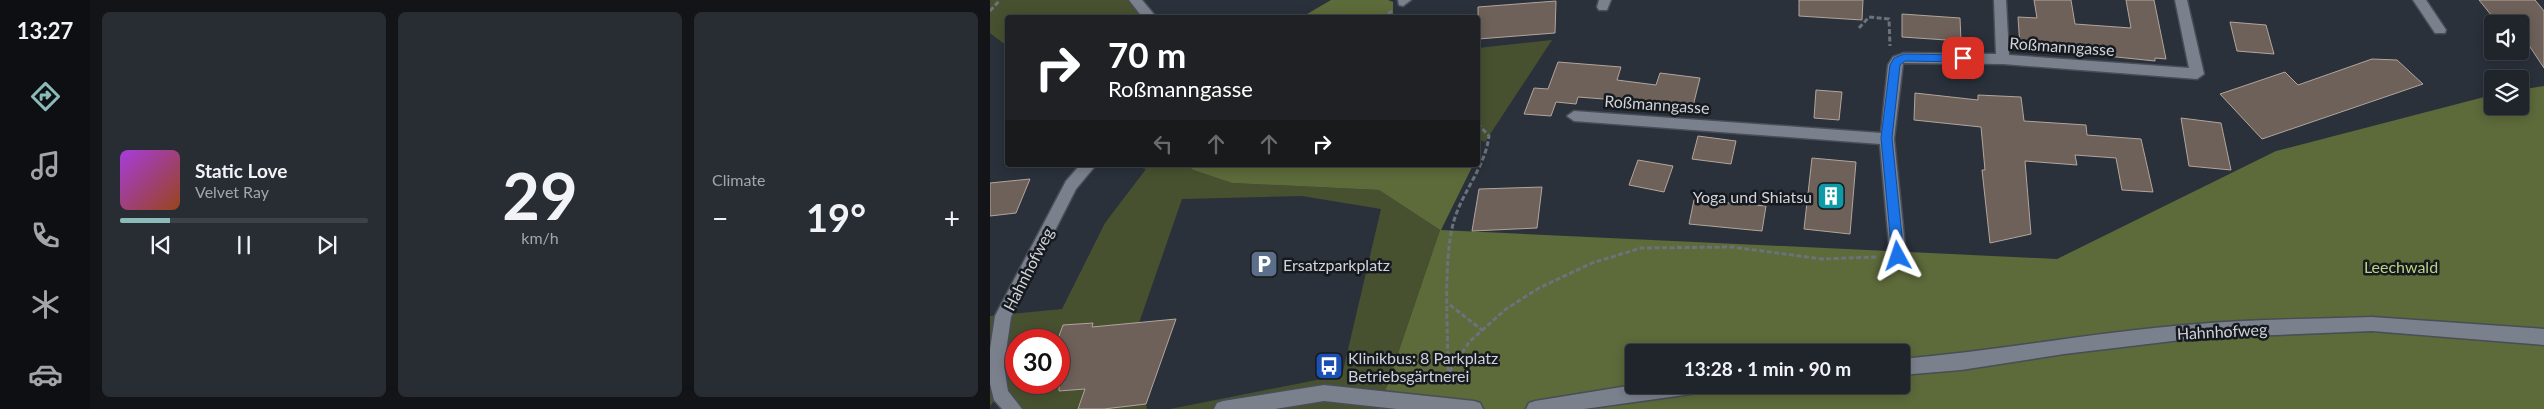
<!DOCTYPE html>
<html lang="en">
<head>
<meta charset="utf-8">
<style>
  body { margin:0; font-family:Lato,sans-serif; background:#282d34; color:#f1f3f6; height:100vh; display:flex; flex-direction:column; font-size:19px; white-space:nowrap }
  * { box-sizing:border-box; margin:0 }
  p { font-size:16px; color:#a2a5a9 }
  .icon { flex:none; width:28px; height:28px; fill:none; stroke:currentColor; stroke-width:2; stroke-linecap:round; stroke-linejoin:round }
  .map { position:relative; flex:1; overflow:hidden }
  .drawer { display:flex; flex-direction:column; gap:12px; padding:12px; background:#121418; width:900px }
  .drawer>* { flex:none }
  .banner { position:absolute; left:15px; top:15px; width:475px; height:152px; border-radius:5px; box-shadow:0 2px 12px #0003,0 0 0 1px #3d4248; background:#202124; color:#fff; overflow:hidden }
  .controls { position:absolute; left:1494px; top:15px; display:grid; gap:10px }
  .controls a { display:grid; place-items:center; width:45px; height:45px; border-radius:5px; background:#20252c; box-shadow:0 2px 12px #0003,0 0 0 1px #3d4248; font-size:25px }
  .speed { position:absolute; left:15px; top:329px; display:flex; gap:10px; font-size:25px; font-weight:700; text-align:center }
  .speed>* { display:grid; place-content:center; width:65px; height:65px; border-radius:50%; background:#20252c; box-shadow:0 2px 12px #0003,0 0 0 1px #3d4248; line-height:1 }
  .speed .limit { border:8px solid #d22; background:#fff; color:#111 }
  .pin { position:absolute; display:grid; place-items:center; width:42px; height:42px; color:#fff; margin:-21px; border-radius:10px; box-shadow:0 2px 8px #0006 }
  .me { position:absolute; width:55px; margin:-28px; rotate:355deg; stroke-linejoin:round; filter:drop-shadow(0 0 4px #0008) }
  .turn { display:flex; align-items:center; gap:18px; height:105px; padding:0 20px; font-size:22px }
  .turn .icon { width:65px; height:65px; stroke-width:2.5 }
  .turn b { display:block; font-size:35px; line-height:42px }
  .lanes { display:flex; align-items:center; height:48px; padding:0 20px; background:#0003; justify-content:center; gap:25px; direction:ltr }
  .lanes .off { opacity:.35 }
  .big { font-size:38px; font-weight:700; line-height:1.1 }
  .drawer .widget { flex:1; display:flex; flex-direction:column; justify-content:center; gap:8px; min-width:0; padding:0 18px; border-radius:8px; background:#282d34 }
  .drawer .dial { align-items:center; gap:0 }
  .dial b { font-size:65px; line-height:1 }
  .song { display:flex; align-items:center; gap:15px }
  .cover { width:60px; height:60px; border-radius:8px; background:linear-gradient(135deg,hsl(280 70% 55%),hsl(20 70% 35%)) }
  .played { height:5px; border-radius:2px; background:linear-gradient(90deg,#8bbbb9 20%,#3d4248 20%) }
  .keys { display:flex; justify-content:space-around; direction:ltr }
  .heat { display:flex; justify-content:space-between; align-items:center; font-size:28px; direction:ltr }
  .drawer .tiles { flex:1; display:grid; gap:12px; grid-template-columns:repeat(3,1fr) }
  .trip { position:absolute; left:635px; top:344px; width:285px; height:50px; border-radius:5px; background:#20252c; box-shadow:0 2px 12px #0003,0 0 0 1px #3d4248; font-weight:700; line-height:50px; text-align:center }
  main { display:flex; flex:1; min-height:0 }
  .dock { display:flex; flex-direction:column; width:90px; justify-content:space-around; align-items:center; background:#0d0f12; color:#a2a5a9 }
  .dock .icon { width:35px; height:35px }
  .dock .active { color:#8bbbb9 }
  .dock b { font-size:22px; color:#f1f3f6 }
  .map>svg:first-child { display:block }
  .green { fill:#47512f; fill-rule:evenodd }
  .forest { fill:#5d6a3a; fill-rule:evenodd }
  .building { fill:#6d6159; stroke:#b2a59c }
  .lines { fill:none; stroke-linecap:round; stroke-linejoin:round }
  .minor-casing { stroke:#484d56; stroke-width:3 }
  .path { stroke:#6c727b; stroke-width:3; stroke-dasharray:5 2.5; stroke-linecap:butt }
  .minor { fill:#7a818d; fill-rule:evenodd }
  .route { fill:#1a73e8; stroke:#114b97 }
  .labels { text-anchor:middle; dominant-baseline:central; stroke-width:5; stroke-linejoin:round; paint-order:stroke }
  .street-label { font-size:16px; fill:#cfd3da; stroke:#16191d }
  .poi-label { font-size:16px; fill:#cfd3da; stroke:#16191d; text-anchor:start }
  .park-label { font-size:16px; fill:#bdd286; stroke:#16191d }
</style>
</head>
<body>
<main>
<nav class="dock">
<b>13:27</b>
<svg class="icon active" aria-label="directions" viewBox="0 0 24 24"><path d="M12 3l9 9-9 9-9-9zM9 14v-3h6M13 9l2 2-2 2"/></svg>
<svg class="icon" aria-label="music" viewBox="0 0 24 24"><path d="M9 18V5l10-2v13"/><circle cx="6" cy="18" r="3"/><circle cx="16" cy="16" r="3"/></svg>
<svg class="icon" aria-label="phone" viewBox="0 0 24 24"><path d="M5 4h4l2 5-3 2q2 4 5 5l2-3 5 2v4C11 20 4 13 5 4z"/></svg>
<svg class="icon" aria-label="climate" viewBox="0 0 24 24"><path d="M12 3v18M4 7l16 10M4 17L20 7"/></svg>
<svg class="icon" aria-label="car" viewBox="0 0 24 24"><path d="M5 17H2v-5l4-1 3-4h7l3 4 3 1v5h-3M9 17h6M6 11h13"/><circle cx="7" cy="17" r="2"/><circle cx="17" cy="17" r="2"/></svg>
</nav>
<section class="drawer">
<div class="tiles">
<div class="widget">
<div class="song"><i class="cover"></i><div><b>Static Love</b><p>Velvet Ray</p></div></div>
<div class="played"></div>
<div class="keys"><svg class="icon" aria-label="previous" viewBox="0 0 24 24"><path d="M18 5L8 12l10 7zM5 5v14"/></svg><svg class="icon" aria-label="pause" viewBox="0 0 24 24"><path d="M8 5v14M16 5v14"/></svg><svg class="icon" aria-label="next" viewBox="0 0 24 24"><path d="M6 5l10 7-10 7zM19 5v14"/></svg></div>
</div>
<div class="widget dial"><b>29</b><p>km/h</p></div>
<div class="widget"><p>Climate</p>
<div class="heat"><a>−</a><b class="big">19°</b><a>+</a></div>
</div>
</div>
</section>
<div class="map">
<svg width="1554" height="409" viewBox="0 0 1554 409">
  <rect width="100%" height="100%" fill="#2a313b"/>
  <!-- green -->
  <path class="green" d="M0 0H145L161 17 18 18 17 42 13 43 0 33Z
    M562 40 495 142 488 139V48Z
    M142 165H198L203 170 242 183 389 190 450 230 389 409H180L352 375 391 209 312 196 192 199 149 323 186 319 156 404 157 409H23L10 394 0 406V316L72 309 115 223 156 169ZM26 340H69V382H26Z"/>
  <!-- forest -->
  <path class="forest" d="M341 0H398L403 2V17H312Z
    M1554 86V409H389L450 230 389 190 242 183 203 170 198 165H483L451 230 1067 259 1286 151 1502 95V106H1530V90ZM644 352H911V385H644Z"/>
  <!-- building -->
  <path class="building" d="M809 0H873L872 20 809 16Z
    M1044 0H1081L1085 24 1141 28 1136 0H1164L1176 59 1165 58V61L1030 47 1028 17 1047 18Z
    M1489 0H1545L1554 11V68L1530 32V24H1525L1523 21H1506Z
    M566 1 565 33 488 39V7Z
    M912 14 970 18 971 41 912 37Z
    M1240 22 1276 25 1284 54 1247 51Z
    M1382 59 1407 60 1433 84 1272 139 1230 94 1295 72 1308 85Z
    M568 62 631 67 627 80 666 85 670 73 710 78 703 106 588 97 586 104 566 102 561 116 534 114 544 88 558 89Z
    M826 90 852 92 849 120 824 118Z
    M925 93 988 100V95L1031 97 1034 121 1096 125 1097 135 1151 139 1163 192 1132 190 1126 158 1085 155 1087 165 1035 161 1041 234 1000 243 992 170H995L991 127 924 120Z
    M1191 118 1231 123 1241 170 1199 166Z
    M708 136 746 141 741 164 702 159Z
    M822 158 866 162 860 234 814 229Z
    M648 160 683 166 674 192 639 185Z
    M40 179 26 213 0 216V183Z
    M552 187 547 228 482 231 489 189Z
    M704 200 776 206 772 231 699 224Z
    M186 319 156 404 114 409H88L95 389 69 391V336L73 325 103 323 102 327Z"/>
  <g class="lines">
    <defs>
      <path id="minor" d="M139 0H152L167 18H153Z
        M408 0H421L413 6 409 5Z
        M609 0H621L617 10H609L607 7Z
        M1004 0H1016L1019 55 1199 68 1185 0H1197L1214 74 1207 79 1013 64 913 63 904 139 916 256 914 261 908 263 902 261 900 256 890 144 584 121 577 116 584 111 891 133 898 65 903 57 914 53 1006 54Z
        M1423 0H1436L1456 30 1455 33H1445Z
        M90 165H106L86 189 21 317 14 366 18 391 32 409H12L4 400 0 384V349L5 316 76 181Z
        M1382 317 1554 329V345L1382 331 1208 338 1074 354 971 370 911 375V359C1011 351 1109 331 1208 324 1266 319 1324 319 1382 317Z
        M334 385 484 401 490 403 493 409H407L334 401 285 409H224L227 403 233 401Z
        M644 385H718L715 391 709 393 594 409H536L539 403 545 401Z"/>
    </defs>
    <!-- minor casing -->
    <use href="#minor" class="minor-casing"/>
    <!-- path -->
    <path class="path" d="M0 11 10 0
      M392 18 402 11
      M869 28 879 17 899 19 900 46
      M460 305 492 330
      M458 371C458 328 453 265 463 224 471 193 495 168 499 136L488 124
      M451 384 480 341 516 309 549 288 602 263 651 248 742 247 832 259 887 257"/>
    <!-- minor -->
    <use href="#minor" class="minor"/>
  </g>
  <!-- route -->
  <path class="route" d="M914 54 973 55 978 58 973 62 915 61 910 65 902 138 914 256 908 261 902 256 891 138 900 65 904 58Z"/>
  <!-- icons -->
  <defs>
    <symbol id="building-square" viewBox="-11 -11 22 22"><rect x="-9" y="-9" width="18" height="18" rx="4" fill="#0f9aa8" stroke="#16191d"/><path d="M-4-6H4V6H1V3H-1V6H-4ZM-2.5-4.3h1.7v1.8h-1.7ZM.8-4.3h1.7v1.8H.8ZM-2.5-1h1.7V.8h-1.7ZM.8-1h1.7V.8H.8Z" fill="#fff"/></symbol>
    <symbol id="parking-square" viewBox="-11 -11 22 22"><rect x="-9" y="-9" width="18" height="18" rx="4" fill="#5c6f8a" stroke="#16191d"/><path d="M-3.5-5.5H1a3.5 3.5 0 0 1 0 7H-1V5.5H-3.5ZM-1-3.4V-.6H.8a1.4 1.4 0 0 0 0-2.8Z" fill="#fff"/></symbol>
    <symbol id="bus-square" viewBox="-11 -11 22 22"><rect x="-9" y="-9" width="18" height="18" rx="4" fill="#1a4fb4" stroke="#16191d"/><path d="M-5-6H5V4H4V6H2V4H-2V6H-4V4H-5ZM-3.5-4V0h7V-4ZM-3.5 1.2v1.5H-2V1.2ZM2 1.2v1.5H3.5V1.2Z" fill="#fff"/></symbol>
  </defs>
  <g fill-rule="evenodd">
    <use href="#building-square" x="825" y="180" width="32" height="32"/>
    <use href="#parking-square" x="258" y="248" width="32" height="32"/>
    <use href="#bus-square" x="323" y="350" width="32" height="32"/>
  </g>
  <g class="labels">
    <!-- street labels -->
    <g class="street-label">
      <text transform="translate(1072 46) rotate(4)">Roßmanngasse</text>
      <text transform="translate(667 104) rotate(4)">Roßmanngasse</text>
      <text transform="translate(38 269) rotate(-63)">Hahnhofweg</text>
      <text transform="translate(1232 331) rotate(-3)">Hahnhofweg</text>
    </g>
    <!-- poi labels -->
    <g class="poi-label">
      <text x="822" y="196" text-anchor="end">Yoga und Shiatsu</text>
      <text x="293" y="264">Ersatzparkplatz</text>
      <text x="358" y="357">Klinikbus: 8 Parkplatz<tspan x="358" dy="18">Betriebsgärtnerei</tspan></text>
    </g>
    <!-- park labels -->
    <g class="park-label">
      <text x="1411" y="266">Leechwald</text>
    </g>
  </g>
</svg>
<div class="controls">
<a><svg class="icon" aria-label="sound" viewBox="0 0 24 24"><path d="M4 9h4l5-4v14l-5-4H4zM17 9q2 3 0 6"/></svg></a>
<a><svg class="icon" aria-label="layers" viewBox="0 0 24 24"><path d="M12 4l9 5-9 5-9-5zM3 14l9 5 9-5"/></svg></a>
</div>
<div class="speed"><div class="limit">30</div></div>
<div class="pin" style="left:973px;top:58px;background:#d93025"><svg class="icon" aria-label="arrive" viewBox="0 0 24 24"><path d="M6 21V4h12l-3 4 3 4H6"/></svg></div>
<svg class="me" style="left:908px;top:256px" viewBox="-20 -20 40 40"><path d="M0-17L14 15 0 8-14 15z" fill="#1a73e8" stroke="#fff" stroke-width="4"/></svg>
<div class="trip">13:28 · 1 min · 90 m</div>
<div class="banner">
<div class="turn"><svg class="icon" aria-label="right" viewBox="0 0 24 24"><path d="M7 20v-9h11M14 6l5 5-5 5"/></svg><div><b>70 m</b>Roßmanngasse</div></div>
<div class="lanes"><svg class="icon off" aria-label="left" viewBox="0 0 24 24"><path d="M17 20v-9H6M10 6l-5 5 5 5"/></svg><svg class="icon off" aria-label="ahead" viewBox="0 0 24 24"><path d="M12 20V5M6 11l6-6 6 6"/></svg><svg class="icon off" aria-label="ahead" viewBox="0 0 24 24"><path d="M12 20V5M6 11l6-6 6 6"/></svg><svg class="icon" aria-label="right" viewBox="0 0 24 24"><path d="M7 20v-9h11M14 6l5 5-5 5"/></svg></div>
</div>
</div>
</main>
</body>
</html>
